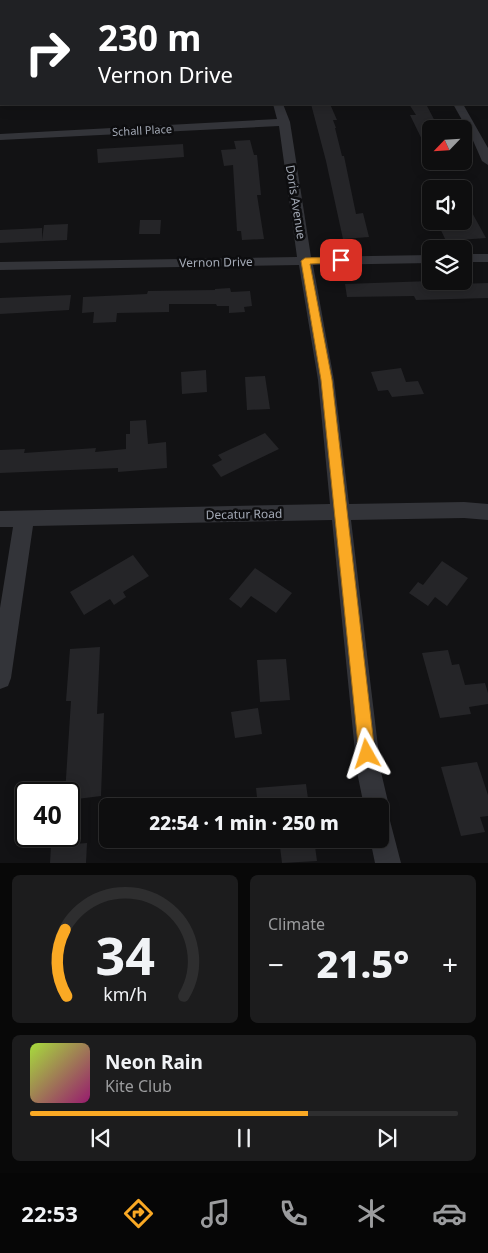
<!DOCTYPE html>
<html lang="en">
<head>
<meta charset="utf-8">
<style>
  body { margin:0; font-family:"Noto Sans",sans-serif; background:#1c1c1d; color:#f1f3f6; height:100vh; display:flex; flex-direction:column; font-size:19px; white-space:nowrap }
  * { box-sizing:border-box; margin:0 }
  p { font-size:16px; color:#9b9c9e }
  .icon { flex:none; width:28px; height:28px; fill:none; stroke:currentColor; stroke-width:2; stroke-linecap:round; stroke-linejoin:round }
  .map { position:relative; height:863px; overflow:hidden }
  .side { display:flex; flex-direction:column; gap:12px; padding:12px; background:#080808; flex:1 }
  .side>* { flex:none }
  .top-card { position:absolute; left:0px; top:0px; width:489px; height:105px; box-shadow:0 2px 12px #0003,0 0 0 1px #2e2e2f; background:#202124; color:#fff; overflow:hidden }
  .needle { width:32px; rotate:245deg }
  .fabs { position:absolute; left:422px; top:120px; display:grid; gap:10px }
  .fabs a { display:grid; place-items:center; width:50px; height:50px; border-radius:8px; background:#0e0e0f; box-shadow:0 2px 12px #0003,0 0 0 1px #2e2e2f; font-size:25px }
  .speed { position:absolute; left:15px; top:782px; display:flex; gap:10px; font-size:25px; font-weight:700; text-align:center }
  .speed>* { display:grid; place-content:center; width:65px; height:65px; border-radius:50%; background:#0e0e0f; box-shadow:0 2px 12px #0003,0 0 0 1px #2e2e2f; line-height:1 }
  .speed .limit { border:2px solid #111; border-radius:8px; background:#fff; color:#111 }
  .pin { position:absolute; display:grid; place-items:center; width:42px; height:42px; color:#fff; margin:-21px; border-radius:10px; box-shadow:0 2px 8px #0006 }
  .me { position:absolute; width:55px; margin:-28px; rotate:354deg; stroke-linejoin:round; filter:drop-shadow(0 0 4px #0008) }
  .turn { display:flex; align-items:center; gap:18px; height:105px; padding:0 15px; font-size:22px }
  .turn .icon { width:65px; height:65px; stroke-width:2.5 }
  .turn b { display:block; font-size:35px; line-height:42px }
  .big { font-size:38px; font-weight:800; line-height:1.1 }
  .side .tile { flex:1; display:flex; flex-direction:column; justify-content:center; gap:8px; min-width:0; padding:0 18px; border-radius:8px; background:#1c1c1d }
  .side .dial { align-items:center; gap:0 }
  .dial svg { height:130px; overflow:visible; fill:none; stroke:#2e2e2f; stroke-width:7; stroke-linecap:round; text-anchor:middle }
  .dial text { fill:#f1f3f6; stroke:none }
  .song { display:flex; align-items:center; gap:15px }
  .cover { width:60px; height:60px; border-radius:8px; background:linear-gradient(135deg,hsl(80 70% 55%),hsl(320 70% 35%)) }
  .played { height:5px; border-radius:2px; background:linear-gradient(90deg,#faa924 65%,#2e2e2f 65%) }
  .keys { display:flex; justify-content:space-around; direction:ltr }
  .heat { display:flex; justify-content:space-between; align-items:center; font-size:28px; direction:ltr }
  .side .tiles { flex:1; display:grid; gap:12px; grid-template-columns:1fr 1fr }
  .tile:last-child { grid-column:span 2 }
  .trip { position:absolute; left:99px; top:798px; width:290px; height:50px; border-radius:8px; background:#0e0e0f; box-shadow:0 2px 12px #0003,0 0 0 1px #2e2e2f; font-weight:800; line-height:50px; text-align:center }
  .menu { display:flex; height:80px; justify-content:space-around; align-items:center; background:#060606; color:#9b9c9e }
  .menu .icon { width:35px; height:35px }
  .menu .active { color:#faa924 }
  .menu b { font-size:22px; color:#f1f3f6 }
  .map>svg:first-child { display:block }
  .building { fill:#252528 }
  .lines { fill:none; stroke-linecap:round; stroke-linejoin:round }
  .minor { fill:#333439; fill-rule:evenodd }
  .route { fill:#faa924; stroke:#a26e17 }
  .labels { text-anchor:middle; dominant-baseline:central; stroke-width:5; stroke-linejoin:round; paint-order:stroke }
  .far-street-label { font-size:11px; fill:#a3a9b5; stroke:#0d0d0f }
  .street-label { font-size:12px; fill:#a3a9b5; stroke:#0d0d0f }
</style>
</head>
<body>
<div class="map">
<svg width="488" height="863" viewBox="0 0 488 863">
  <rect width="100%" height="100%" fill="#121214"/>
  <!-- building -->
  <path class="building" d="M311 104H330L337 120H333L336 128H335L342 156H344L356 214 363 213 369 237 343 239 326 161Z
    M409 104H426L439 129H431V158L410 115H416Z
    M250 140 254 155H257L261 195H257L264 239 242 240 241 231H237L233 165 224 166 221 150 236 149 234 141Z
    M183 144 184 157 98 163 97 149Z
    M464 198 486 238 446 241 439 226 457 224 455 221H464Z
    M140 220H161L160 234H139Z
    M68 224 67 240 0 243V230L42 228V240L44 225Z
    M431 281H456L457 284 488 283V298L416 300 414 296 347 297 345 284Z
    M230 288 231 292 250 291 252 306 244 307 245 312 229 313V306H217L216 304H169V312L117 313 116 322 93 323 94 312 82 313 83 297 147 294 148 291 215 290V289Z
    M71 295 69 310 0 314V298Z
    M401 368 406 382 418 381 424 394 392 397 388 390 378 391 371 372Z
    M206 370 207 392 182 394 181 372Z
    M265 376 270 409 247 410 245 377Z
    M146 420 148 444 166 442 167 468 118 472V468L0 473V450L25 449 24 453 96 448 95 452 126 449V434H130V421Z
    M265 433 279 449 221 477 212 465 222 460 218 455Z
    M133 555 149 576 123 592 126 597 114 605 110 599 84 615 70 592Z
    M442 561 468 578 447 606 435 597 428 606 409 593 418 582 423 585Z
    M255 568 292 593 276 613 251 596 241 608 229 599Z
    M100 647 97 714 104 713 101 796 69 800V794H65L71 701H66L70 649Z
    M448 650 452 665 459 664 465 685 485 683 488 693V704L469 707 471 714 440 718 422 653Z
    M286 659 290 700 260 702 257 660Z
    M258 708 262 734 235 738 231 712Z
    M477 762 488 795V816L480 817 485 832 461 836 441 767Z
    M306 784 309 806H258L256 788Z
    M279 839H314L317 861 282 863Z
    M87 843 86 863H50L51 846Z"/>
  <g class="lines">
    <!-- minor -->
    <path class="minor" d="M232 0H241V1H232Z
      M0 45H1V51H0Z
      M273 104H283L290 122 311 257 431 255V263L313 265 334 380 349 504 464 502 488 504V520L464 518 351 520 381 772 389 806 384 815 389 817 401 863H375L370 839H380V806H364L357 772 332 520 33 526 11 678 8 686 0 689V608L13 527H0V511L330 504 318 380 299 265 0 270V262L297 257 279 126 0 140V134L277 119Z
      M453 104H463L488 148V165L482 161 471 136Z
      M464 254H488V262H464Z"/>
  </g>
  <!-- route -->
  <path class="route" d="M341 257 346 260 344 262 310 264 332 380 375 754 372 759 367 762 361 759 359 754 321 380 301 261 305 258Z"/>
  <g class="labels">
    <!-- far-street labels -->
    <g class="far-street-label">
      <text transform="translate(142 130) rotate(-3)">Schall Place</text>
    </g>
    <!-- street labels -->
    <g class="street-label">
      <text transform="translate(296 202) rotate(81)">Doris Avenue</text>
      <text transform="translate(216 262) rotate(-1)">Vernon Drive</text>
      <text transform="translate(244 514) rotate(-1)">Decatur Road</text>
    </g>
  </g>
</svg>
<div class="fabs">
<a><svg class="needle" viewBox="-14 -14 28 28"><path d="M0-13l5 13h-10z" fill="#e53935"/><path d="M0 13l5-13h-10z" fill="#9b9c9e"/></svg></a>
<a><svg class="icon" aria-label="sound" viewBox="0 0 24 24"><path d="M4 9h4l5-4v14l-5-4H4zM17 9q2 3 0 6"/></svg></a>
<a><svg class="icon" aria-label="layers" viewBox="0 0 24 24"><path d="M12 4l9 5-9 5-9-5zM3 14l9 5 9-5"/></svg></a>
</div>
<div class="speed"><div class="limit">40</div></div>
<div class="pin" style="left:341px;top:260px;background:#d93025"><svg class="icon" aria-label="arrive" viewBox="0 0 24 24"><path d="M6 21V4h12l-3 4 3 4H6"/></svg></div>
<svg class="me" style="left:367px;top:754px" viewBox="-20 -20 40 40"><path d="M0-17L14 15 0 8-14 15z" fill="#faa924" stroke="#fff" stroke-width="4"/></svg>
<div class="trip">22:54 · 1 min · 250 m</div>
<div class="top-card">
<div class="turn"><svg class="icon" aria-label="right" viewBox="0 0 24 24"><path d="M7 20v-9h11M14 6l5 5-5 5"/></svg><div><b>230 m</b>Vernon Drive</div></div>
</div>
</div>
<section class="side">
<div class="tiles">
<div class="tile dial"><svg viewBox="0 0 100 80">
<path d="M14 69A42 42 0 1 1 86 69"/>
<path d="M14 69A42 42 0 0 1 13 28" stroke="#faa924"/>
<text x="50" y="56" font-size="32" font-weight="700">34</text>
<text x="50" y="72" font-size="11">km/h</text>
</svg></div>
<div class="tile"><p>Climate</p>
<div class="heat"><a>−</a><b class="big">21.5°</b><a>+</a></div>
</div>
<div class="tile">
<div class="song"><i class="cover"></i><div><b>Neon Rain</b><p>Kite Club</p></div></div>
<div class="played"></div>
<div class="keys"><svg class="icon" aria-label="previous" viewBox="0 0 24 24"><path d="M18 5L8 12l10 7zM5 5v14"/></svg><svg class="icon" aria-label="pause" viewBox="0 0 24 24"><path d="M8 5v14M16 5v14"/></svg><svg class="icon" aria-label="next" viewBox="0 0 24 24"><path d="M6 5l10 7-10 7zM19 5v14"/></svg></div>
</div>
</div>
</section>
<nav class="menu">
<b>22:53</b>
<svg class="icon active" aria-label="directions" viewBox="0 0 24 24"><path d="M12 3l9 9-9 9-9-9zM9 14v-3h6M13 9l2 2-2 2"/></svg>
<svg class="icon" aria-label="music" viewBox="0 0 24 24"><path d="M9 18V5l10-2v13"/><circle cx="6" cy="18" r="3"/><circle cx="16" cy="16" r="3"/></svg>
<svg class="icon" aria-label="phone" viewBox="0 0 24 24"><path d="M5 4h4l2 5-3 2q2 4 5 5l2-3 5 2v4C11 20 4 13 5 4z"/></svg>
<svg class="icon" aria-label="climate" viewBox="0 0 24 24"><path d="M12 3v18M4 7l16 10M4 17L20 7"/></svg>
<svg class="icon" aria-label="car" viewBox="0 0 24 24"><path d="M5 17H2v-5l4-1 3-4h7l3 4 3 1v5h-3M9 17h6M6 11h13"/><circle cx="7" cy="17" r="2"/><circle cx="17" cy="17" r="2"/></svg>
</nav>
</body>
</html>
